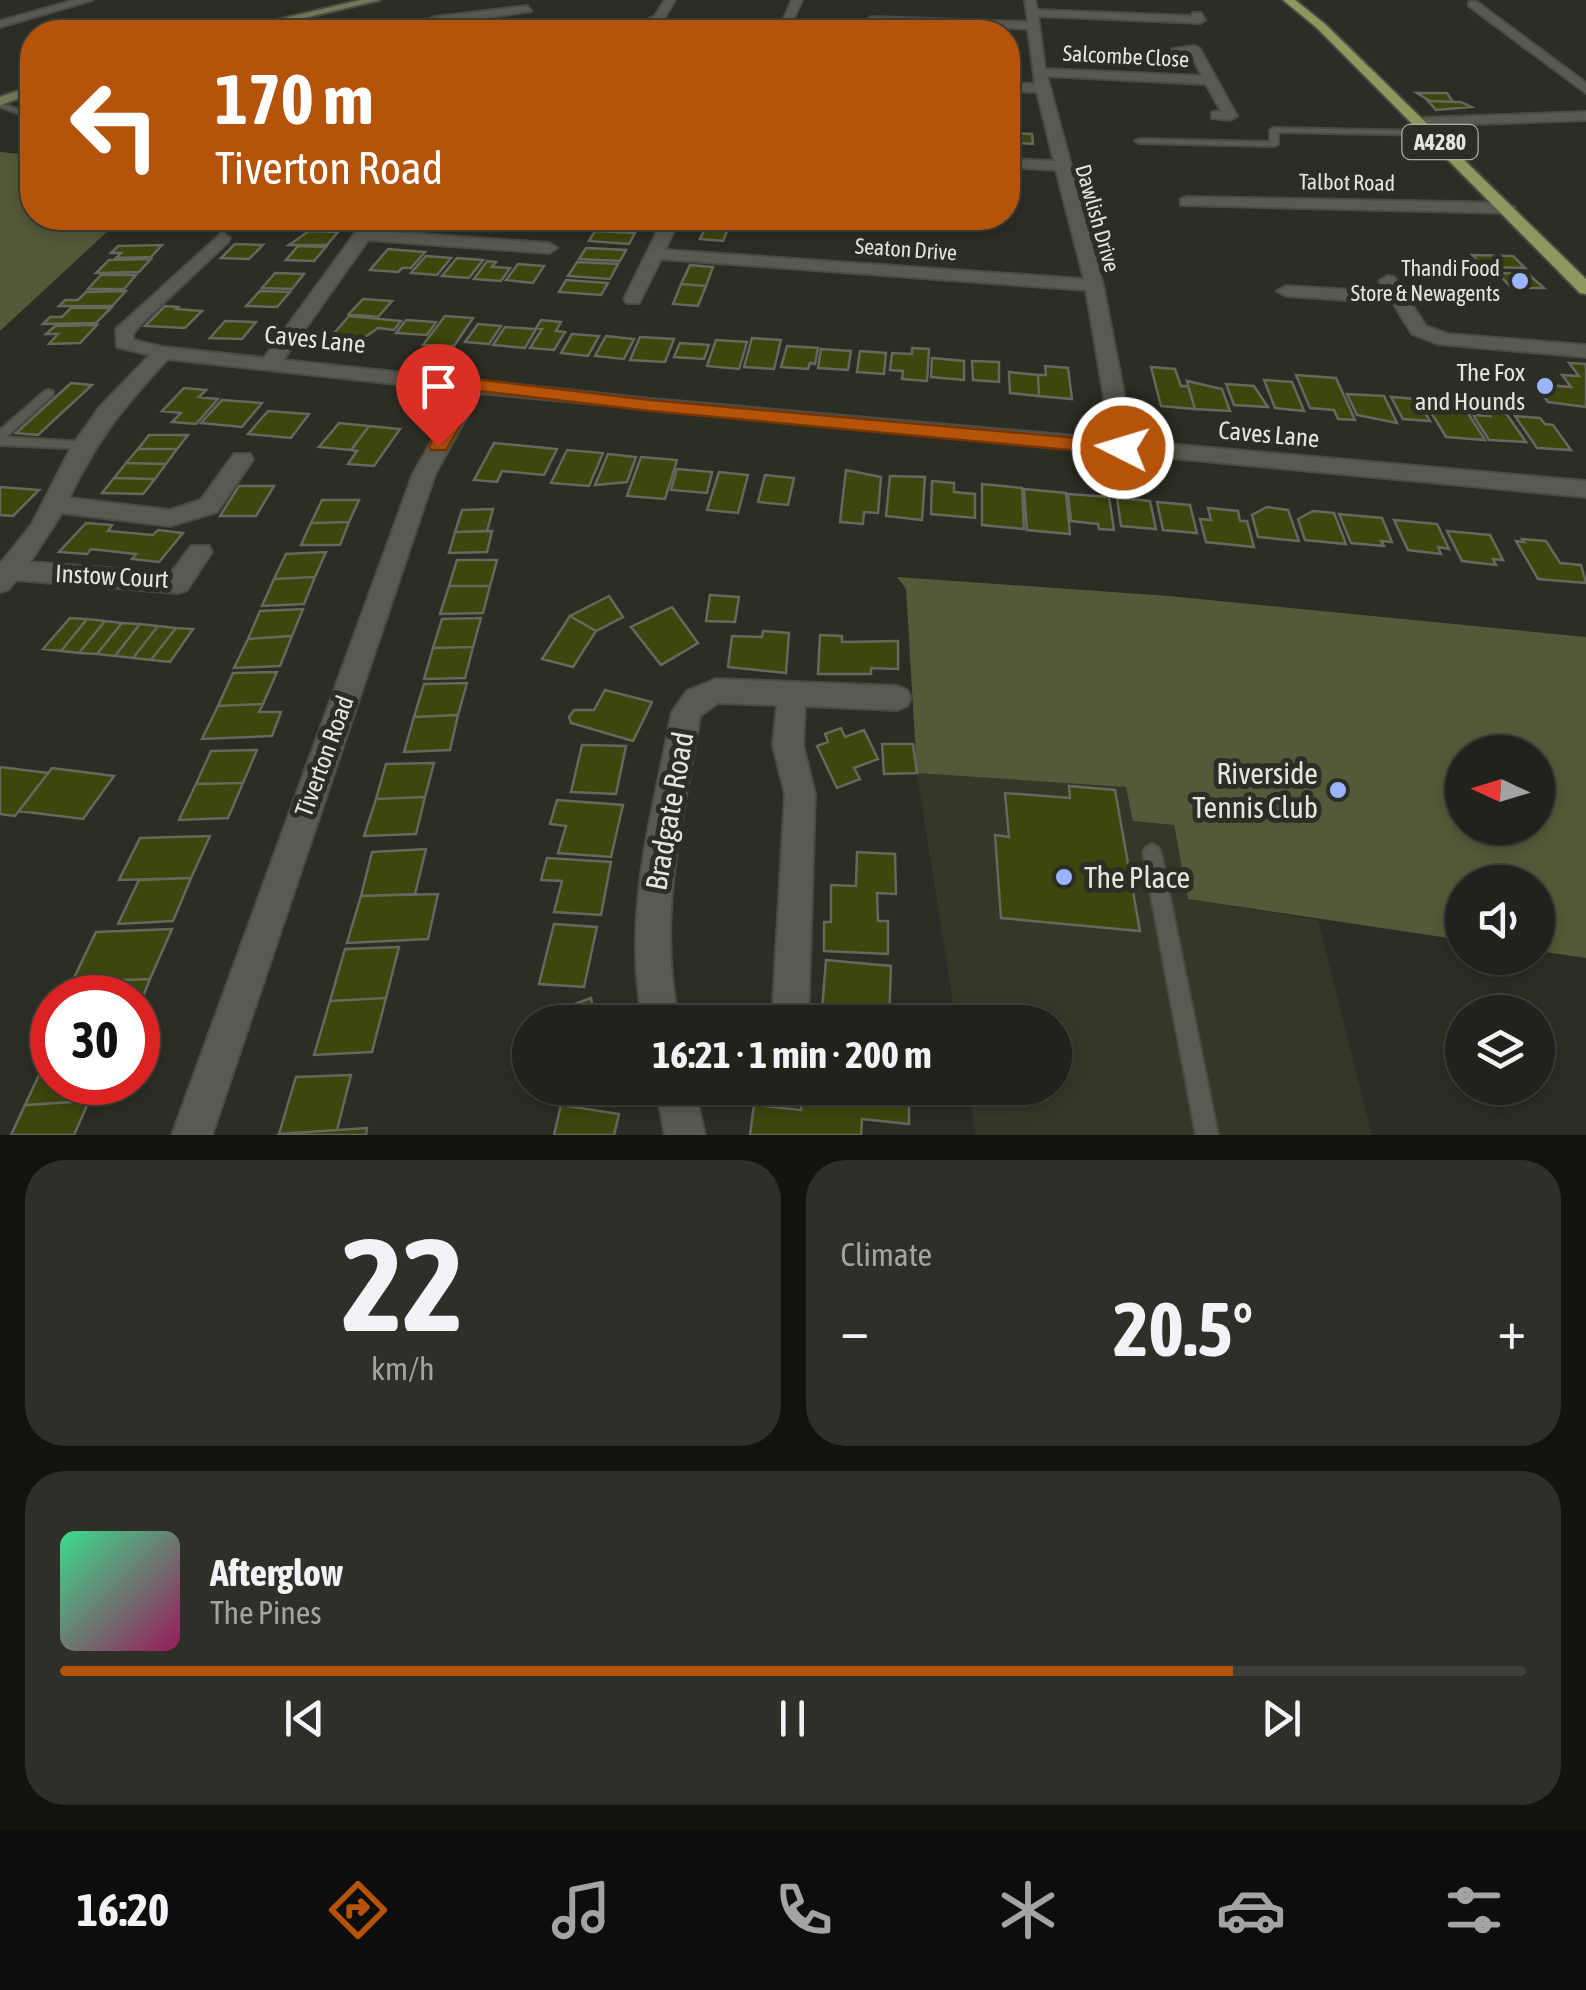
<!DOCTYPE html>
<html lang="en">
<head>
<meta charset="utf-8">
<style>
  body { margin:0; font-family:"Asap Condensed",sans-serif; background:#2d2f28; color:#f1f3f6; height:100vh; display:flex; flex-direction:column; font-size:38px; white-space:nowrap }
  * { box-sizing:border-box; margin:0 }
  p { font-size:32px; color:#a2a4a3 }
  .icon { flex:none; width:55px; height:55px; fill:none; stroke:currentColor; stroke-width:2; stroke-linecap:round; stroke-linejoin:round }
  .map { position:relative; height:1135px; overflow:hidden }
  .sheet { display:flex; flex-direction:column; gap:25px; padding:25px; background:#12130f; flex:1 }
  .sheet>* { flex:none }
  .banner { position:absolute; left:20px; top:20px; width:1000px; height:210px; border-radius:40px; box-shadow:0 5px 15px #0003,0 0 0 2px #3d3f3a; background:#b45309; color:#fff; overflow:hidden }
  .needle { width:65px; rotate:274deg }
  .controls { position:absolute; left:1445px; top:735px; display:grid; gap:20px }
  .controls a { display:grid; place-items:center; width:110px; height:110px; border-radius:50%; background:#20221b; box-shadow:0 5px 15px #0003,0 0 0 2px #3d3f3a; font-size:50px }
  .speed { position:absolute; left:30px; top:975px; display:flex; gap:20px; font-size:50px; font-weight:700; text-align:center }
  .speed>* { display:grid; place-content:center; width:130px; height:130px; border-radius:50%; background:#20221b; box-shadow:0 5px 15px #0003,0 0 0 2px #3d3f3a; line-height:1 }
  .speed .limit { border:15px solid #d22; background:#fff; color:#111 }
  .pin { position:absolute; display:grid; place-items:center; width:85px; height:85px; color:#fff; margin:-102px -42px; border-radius:50% 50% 50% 0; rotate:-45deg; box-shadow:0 0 10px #0007 }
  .pin .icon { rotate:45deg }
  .me { position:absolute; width:110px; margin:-55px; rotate:275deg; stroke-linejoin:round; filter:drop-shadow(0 0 8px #0008) }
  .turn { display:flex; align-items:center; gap:35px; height:210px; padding:0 30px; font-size:45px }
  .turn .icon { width:130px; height:130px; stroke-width:2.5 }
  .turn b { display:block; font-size:70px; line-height:85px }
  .big { font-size:75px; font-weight:700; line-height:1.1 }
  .sheet .card { flex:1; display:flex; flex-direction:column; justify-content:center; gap:15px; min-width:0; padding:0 35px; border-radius:40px; background:#2d2f28 }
  .sheet .dial { align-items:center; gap:0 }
  .dial b { font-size:130px; line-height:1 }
  .song { display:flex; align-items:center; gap:30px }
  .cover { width:120px; height:120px; border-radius:15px; background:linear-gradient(135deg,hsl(150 70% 55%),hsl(330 70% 35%)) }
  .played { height:10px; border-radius:5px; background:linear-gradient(90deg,#b45309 80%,#3d3f3a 80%) }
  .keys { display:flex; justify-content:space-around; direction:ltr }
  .heat { display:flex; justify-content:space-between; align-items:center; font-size:55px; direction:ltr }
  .sheet .tiles { flex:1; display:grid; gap:25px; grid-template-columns:1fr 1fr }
  .card:last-child { grid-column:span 2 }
  .trip { position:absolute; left:512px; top:1005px; width:560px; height:100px; border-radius:50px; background:#20221b; box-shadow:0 5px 15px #0003,0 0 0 2px #3d3f3a; font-weight:700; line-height:100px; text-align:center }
  .tabs { display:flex; height:160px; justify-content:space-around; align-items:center; background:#0d0e0b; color:#a2a4a3 }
  .tabs .icon { width:70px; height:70px }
  .tabs .selected { color:#b45309 }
  .tabs b { font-size:45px; color:#f1f3f6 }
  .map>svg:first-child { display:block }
  .built { fill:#353829 }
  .green { fill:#535a39; fill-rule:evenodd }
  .building { fill:#3d460d; stroke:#65685d; stroke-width:2.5 }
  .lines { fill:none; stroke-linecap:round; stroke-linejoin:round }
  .lane-casing { stroke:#4a4c44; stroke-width:4 }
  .street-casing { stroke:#4a4c44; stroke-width:4 }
  .secondary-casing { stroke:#4a4c44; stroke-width:4 }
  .primary-casing { stroke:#4a4c44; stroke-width:4 }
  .lane { fill:#595b51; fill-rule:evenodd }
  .street { fill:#595b51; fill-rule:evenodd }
  .secondary { fill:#727957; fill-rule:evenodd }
  .primary { fill:#8c985e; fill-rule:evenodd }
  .route { fill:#b45309; stroke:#753606; stroke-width:2.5 }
  .poi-dot { fill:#9ab5fd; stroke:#2b2e24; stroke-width:4 }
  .labels { text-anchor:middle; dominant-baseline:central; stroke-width:10; stroke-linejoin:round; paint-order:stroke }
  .far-street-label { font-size:22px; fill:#e3e5df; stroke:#2b2e24 }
  .shield { fill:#2b2e24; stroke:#acaea7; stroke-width:2.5 }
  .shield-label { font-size:22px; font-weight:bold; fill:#e3e5df }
  .far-poi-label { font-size:22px; fill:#e3e5df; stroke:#2b2e24; text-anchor:end }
  .street-label { font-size:25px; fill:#e3e5df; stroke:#2b2e24 }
  .poi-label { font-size:25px; fill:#e3e5df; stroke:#2b2e24; text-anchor:end }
  .near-poi-label { font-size:30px; fill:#e3e5df; stroke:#2b2e24; text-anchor:end }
  .near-street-label { font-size:30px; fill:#e3e5df; stroke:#2b2e24 }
</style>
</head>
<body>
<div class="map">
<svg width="1586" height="1135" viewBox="0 0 1586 1135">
  <rect width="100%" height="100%" fill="#2b2e24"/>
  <!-- built -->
  <path class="built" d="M917 773 1127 787 1174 825 1188 899 1318 920 1372 1135H976L968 1088H1055V1022H956Z"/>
  <!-- green -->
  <path class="green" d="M0 152 32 155V218H122L0 331Z
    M897 577 1169 596 1586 637V958L1538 951V882H1462V940L1188 899 1174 825 1133 821 1126 787 917 773 906 589ZM1462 752H1538V828H1462Z"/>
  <!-- building -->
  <path class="building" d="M1417 93H1447L1453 102 1430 101Z
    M1428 101 1461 102 1471 107 1436 110Z
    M1008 133 1032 134 1033 144 1008 142Z
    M603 218 642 220 637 230 598 228Z
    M707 224 729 226 723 241 700 239Z
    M309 231 338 232 327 245H289Z
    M595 231 635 233 629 244 589 241Z
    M235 244 263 245 249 259 221 258Z
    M162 245 151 257 116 258 121 253H111L118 246Z
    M298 246 326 247 314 261 286 260Z
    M586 248 626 250 620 261 579 259Z
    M388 249 425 252 411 268H402L398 272 370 270Z
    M1472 255 1513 256 1525 268 1483 267Z
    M426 256 451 258 437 275 411 273Z
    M457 258 483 260 469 278 442 276Z
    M151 259 139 272 96 273 109 260Z
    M487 261 496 262 492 267 510 268 501 281 474 279Z
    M577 262 618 264 610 279 568 276Z
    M518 264 544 266 533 283 506 280Z
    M690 265 713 267 706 286 681 284Z
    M275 273 304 274 292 289 262 288Z
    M1497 273 1528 274 1544 288H1512Z
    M101 275H136L124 289H88Z
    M566 280 608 283 601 295 559 292Z
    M681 284 706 286 698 306 673 304Z
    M126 291 112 306H59L65 300H78L86 292Z
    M260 291 290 292 277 307 246 306Z
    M363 299 392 301 378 317 349 314Z
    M165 306 178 307 176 309 202 311 185 328 145 326Z
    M71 308H111L96 323 43 324 50 317H62Z
    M349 316 401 321 394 330 378 328 358 342 329 339Z
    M445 316 473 318 454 346 423 345Z
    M406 320 436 322 427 335 396 333Z
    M541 320 561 322 556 331 565 332 554 350 530 348 542 329 536 328Z
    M225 321 256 322 242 339 210 338Z
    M478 324 501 326 489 344 465 342Z
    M97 325 80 343 49 344 58 334H46L55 326Z
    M505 327 536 329 525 348 493 345Z
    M572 334 599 336 588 356 561 353Z
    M606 336 634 339 624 359 595 356Z
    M640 337 674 339 665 362 630 360Z
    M752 338 781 340 774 369 744 367Z
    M716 340 747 342 739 369 707 366Z
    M680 343 709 345 704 359 674 357Z
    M787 346 818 348 815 364 810 363 808 369 781 367Z
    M912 348 929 349 927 381 902 379 903 371 890 370 892 353 912 354Z
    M821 349 851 351 848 370 818 368Z
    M860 351 886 353 884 374 857 372Z
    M932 358 964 361V380L931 377Z
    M972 361 999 362V382L973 380Z
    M1569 363 1586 364V407L1548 402 1536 384 1571 387 1562 375 1579 376Z
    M1045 366 1068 368 1072 399 1039 396 1038 375H1046Z
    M1151 367 1175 369 1181 386H1188L1195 409 1161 406Z
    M1009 372 1038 375 1039 396 1010 393Z
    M1296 375 1336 378 1355 420 1338 419 1334 410 1310 408Z
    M1264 380 1292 382 1304 411 1275 408Z
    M1187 381 1222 389 1230 411 1195 409Z
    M71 383 92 385 38 435 16 433Z
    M1226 384 1254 386 1268 407 1234 405Z
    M184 388 206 390 199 397 218 399 196 424 172 422 181 413 162 411Z
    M1347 394 1384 396 1397 423 1357 415Z
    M1391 397 1417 399 1430 421 1403 419Z
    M222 400 262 403 242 427 201 423Z
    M1426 404 1464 407 1485 440 1446 437Z
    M1483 405 1501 406 1526 442 1489 440 1473 415 1490 416Z
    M268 411 309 414 291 438 248 434Z
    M1515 416 1540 418 1545 424 1553 425 1571 450 1537 448Z
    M339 423 369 426 351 450 319 447Z
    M369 426 400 429 374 466 348 464 357 451 351 450Z
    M149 435H188L177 449H138Z
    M494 443 557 449 544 475 502 471 497 482 474 480Z
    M138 449H177L166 464 126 463Z
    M567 450 603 453 589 486 551 483Z
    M608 454 636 457 627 482 595 485Z
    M641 457 677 460 665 499 627 496Z
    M126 463 166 464 155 479 114 478Z
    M677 469 712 472 707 493 671 490Z
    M846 470 881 477 878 513 864 512 863 524 840 522Z
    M719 472 748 475 738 513 707 510Z
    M765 475 794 478 788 505 758 502Z
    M890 476 925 477 922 520 886 516Z
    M114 478 155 479 143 494 102 493Z
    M932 481 954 483V492L975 494V518L931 514Z
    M982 484 1022 488 1024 529 982 525Z
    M239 486H274L256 516H220Z
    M0 487 39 490 13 516 0 515Z
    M1024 489 1066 493 1070 534 1027 530Z
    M1068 494 1109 497 1114 530 1099 529 1098 524 1071 521Z
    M1117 498 1150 501 1156 529 1121 526Z
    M322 500H359L349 522 311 523Z
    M1157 502 1190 505 1197 533 1163 530Z
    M1267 507 1288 510 1299 541 1258 537 1252 515Z
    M1208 508 1238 511 1240 521H1247L1254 547 1206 542 1200 519 1211 520Z
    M493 509 487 531 455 532 462 510Z
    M1313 511 1334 513 1346 544 1305 540 1298 519Z
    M1339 514 1382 518 1392 542 1381 541 1384 546 1351 543Z
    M1394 520 1437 524 1449 549 1438 547 1441 554 1408 550Z
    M349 522 340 545H301L311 523Z
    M86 523 112 525 108 531 153 535 158 530 183 533 159 562 132 559 136 554 91 549 87 554 59 552Z
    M492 531 487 552 449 553 455 532Z
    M1447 531 1490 535 1503 560 1493 559 1496 565 1462 561Z
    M1522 539 1546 541 1560 563 1581 565 1586 583 1538 579 1516 541 1524 542Z
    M326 552 315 577 274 579 286 554Z
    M457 560H497L490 586H449Z
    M315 577 304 604 262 606 274 579Z
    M449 586H490L483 613 440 614Z
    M710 595 739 597 735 622 706 621Z
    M609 596 623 617 596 631 570 616Z
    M672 607 698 643 661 665 631 627Z
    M303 609 292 636 248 639 260 611Z
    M570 616 596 631 573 667 542 659Z
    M70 618 87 619 61 651 43 649Z
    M481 618 473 647 433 648 442 619Z
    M87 619 105 621 79 653 61 651Z
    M105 621 122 623 97 654 79 653Z
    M122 623 140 624 115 656 97 654Z
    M140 624 158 626 133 658 115 656Z
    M158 626 176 628 151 660 133 658Z
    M176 628 193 629 170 662 151 660Z
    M763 631 789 633 786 673 728 667 732 636 762 637Z
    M820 635 842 636V642L898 641V669L871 668V674H818Z
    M292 636 280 666 234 668 248 639Z
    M473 647 465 678 424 679 433 648Z
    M277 672 263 704 218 706 233 673Z
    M467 683 458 715 414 717 424 684Z
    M605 690 652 702 633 741 571 723 569 717 574 710H594Z
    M263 704 259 712H281L272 736 202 739 218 706Z
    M458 715 450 750 404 752 414 717Z
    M841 728 845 737 864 730 878 759 854 768 860 779 837 788 817 746 828 742 825 734Z
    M882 744H913L917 773 884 774Z
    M582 745 626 746 616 794 571 792Z
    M257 750 243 783 196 784 211 751Z
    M434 763 425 797 376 799 386 764Z
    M0 767 48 773 15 816 0 814Z
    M52 768 114 776 83 819 19 811Z
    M243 783 228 818 179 820 196 784Z
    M1069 786 1115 790 1140 931 1001 918 995 835 1009 837 1005 793 1070 798Z
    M425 797 416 834 364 836 376 799Z
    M557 800 623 805 611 857 558 853 566 826 550 824Z
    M210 836 191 878 119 880 140 838Z
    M426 849 415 894 361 896 372 852Z
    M857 852 895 854 896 894 877 893 878 921H888V954L824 951V922H831V885L856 886Z
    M547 858 611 862 601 915 554 912 562 881 541 880Z
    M191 878 173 921 118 924 139 880Z
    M438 894 428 939 347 943 361 896Z
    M554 924 597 927 584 987 539 984Z
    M172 929 150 979 72 982 96 932Z
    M399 947 386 998 330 1001 345 949Z
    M826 960 891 966 889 1022H821Z
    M150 979 138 1009V998H58L66 982Z
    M386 998 372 1052 314 1055 330 1001Z
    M591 998 596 1022H546L545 1015Z
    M52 1047V1082H97L89 1101 25 1105Z
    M351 1075 337 1130 279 1134 296 1077Z
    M815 1088 909 1089V1124L862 1119 861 1135H750L754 1105 801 1110 803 1091 814 1092Z
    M89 1101 74 1135H11L25 1105Z
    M561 1105 619 1114 614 1135H554Z
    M367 1128 366 1135H278L279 1134Z"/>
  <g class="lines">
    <defs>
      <path id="lane" d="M0 103 32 114V118L0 107Z
        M1274 128 1431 131 1435 133 1431 135 1278 132V144L1274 146 1139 143 1135 141 1139 139 1270 142V130Z
        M49 390 53 391V395L6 437 83 442 87 443 89 446 87 449 0 445V430L45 391Z
        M1152 844 1158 847 1161 853 1218 1135H1196L1143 853 1146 847Z"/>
      <path id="street" d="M75 0H92L0 27V21Z
        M665 0H675L663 20 649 26 538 31 532 28 647 20 655 16Z
        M792 0H802L788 32H778Z
        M1025 0H1035L1037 10 1192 16 1193 13H1201L1205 20 1200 23 1038 16 1045 69 1202 76 1190 52 1172 49 1194 46 1200 49 1237 116 1230 120 1212 118V112L1221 111 1206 84 1047 76 1103 285 1133 441 1586 481V497L480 393 435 474 212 1135H172L413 474 460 391 168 359C123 407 98 438 69 498L170 510 201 500 234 454H250L253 459 250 464 217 512 170 526 62 513 30 562 171 573 191 546H209L212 552 187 590 178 593 16 580 9 589 0 592V564L32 524 72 446 99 408 150 355 117 347 116 329 222 233 230 238 228 242 141 324 133 334V340L163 347 264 358 356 232 368 218H384L375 231 549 243 557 248 549 253 368 240 283 360 651 399 1111 439 1086 290 661 259 639 303H627L624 299 664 218H680L665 250 1084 279 1056 170 1008 167V159L1054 161 1037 92 1008 91V83L1035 84 1028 29 867 20 872 17 1028 22Z
        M1469 2H1477L1586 83V93L1469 6Z
        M527 6 531 11 396 32 435 17Z
        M1586 112V120L1419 126 1412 122 1419 118Z
        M1187 197 1507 203 1515 208 1507 213 1181 205V199Z
        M1388 276 1394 277 1426 326 1448 334 1586 345V357L1438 344 1412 334 1393 303 1286 296 1277 291 1286 286 1386 292 1379 281Z
        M716 679 897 686 907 690 911 698 907 706 897 710 805 706 803 745 815 794 808 1022H772L785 794 773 745 777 705 718 703 700 716C683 822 656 916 679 1022H643C622 915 652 817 672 712L687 691Z
        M656 1088H694L705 1135H665Z"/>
      <path id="secondary" d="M361 0H380L245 32H226Z
        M32 86V94L0 105V97Z"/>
      <path id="primary" d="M1283 0H1295L1325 24 1586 279V294L1580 293 1317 28Z"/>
    </defs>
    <!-- lane casing -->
    <use href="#lane" class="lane-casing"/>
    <!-- street casing -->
    <use href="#street" class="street-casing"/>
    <!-- secondary casing -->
    <use href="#secondary" class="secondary-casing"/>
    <!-- primary casing -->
    <use href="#primary" class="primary-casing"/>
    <!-- lane -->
    <use href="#lane" class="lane"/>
    <!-- street -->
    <use href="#street" class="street"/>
    <!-- secondary -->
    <use href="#secondary" class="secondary"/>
    <!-- primary -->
    <use href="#primary" class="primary"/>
  </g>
  <!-- route -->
  <path class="route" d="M474 379 650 400 1123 442 1133 448 1123 455 650 411 480 391 446 450H431L429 446 465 385Z"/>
  <!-- markers -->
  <g class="poi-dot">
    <circle cx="1520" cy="281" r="10"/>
    <circle cx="1545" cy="386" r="10"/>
    <circle cx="1338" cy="790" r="10"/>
    <circle cx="1064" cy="877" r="10"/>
  </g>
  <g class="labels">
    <!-- far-street labels -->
    <g class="far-street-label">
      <text transform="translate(1126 56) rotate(3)">Salcombe Close</text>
      <text transform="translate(1347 182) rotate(1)">Talbot Road</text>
      <text transform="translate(1098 218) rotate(74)">Dawlish Drive</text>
      <text transform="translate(906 249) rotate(4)">Seaton Drive</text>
    </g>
    <!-- shield labels -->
    <rect class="shield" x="1402.5" y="125" width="75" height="34" rx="8"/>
    <g class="shield-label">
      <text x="1440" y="142">A4280</text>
    </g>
    <!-- far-poi labels -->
    <g class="far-poi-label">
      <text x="1500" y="268">Thandi Food<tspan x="1500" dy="25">Store &amp; Newagents</tspan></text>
    </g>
    <!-- street labels -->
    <g class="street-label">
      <text transform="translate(315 339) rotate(6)">Caves Lane</text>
      <text transform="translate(1269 434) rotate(5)">Caves Lane</text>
      <text transform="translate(112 576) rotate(3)">Instow Court</text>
      <text transform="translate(324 756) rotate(-70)">Tiverton Road</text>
    </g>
    <!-- poi labels -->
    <g class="poi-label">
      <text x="1525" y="372">The Fox<tspan x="1525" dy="29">and Hounds</tspan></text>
    </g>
    <!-- near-poi labels -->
    <g class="near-poi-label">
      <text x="1318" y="773">Riverside<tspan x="1318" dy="34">Tennis Club</tspan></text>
      <text x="1084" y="877" text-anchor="start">The Place</text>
    </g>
    <!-- near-street labels -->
    <g class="near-street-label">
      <text transform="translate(669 811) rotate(-80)">Bradgate Road</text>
    </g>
  </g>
</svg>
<div class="controls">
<a><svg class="needle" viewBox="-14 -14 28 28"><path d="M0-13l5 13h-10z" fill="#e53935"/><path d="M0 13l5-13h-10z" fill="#a2a4a3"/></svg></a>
<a><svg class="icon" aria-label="sound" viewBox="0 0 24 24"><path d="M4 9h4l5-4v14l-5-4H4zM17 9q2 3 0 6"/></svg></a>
<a><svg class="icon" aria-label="layers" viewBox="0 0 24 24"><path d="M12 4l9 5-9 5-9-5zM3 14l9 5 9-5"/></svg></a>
</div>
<div class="speed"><div class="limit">30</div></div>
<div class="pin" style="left:438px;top:446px;background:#d93025"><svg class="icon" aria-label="arrive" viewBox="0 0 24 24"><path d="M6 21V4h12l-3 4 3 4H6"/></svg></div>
<svg class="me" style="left:1123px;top:448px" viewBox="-20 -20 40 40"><circle r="17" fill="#b45309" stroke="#fff" stroke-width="3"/><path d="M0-11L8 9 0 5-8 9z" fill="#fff"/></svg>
<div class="trip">16:21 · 1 min · 200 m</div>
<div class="banner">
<div class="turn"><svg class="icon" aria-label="left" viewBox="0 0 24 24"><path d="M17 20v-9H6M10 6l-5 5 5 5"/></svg><div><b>170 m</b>Tiverton Road</div></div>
</div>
</div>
<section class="sheet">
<div class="tiles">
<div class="card dial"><b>22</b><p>km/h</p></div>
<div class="card"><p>Climate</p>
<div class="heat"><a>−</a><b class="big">20.5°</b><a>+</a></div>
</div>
<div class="card">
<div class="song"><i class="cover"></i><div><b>Afterglow</b><p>The Pines</p></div></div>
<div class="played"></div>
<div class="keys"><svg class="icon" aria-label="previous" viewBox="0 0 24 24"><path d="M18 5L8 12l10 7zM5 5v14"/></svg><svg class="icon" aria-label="pause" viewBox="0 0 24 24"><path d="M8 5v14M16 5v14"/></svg><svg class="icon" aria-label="next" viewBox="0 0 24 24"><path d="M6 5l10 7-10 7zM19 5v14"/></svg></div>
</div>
</div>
</section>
<nav class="tabs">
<b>16:20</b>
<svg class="icon selected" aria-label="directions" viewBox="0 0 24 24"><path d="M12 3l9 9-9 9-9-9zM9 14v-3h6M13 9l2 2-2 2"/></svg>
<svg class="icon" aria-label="music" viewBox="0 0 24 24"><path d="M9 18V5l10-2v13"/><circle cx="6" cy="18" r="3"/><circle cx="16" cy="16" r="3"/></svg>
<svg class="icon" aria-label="phone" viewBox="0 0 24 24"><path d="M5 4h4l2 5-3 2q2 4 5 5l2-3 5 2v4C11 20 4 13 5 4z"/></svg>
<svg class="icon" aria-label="climate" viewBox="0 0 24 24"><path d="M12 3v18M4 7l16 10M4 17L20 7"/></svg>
<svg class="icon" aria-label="car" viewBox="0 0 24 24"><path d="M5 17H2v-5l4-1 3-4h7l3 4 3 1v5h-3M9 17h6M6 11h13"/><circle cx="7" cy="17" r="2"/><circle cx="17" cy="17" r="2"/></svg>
<svg class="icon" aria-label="filters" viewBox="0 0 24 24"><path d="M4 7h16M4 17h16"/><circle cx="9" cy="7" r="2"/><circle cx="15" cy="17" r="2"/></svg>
</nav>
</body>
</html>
